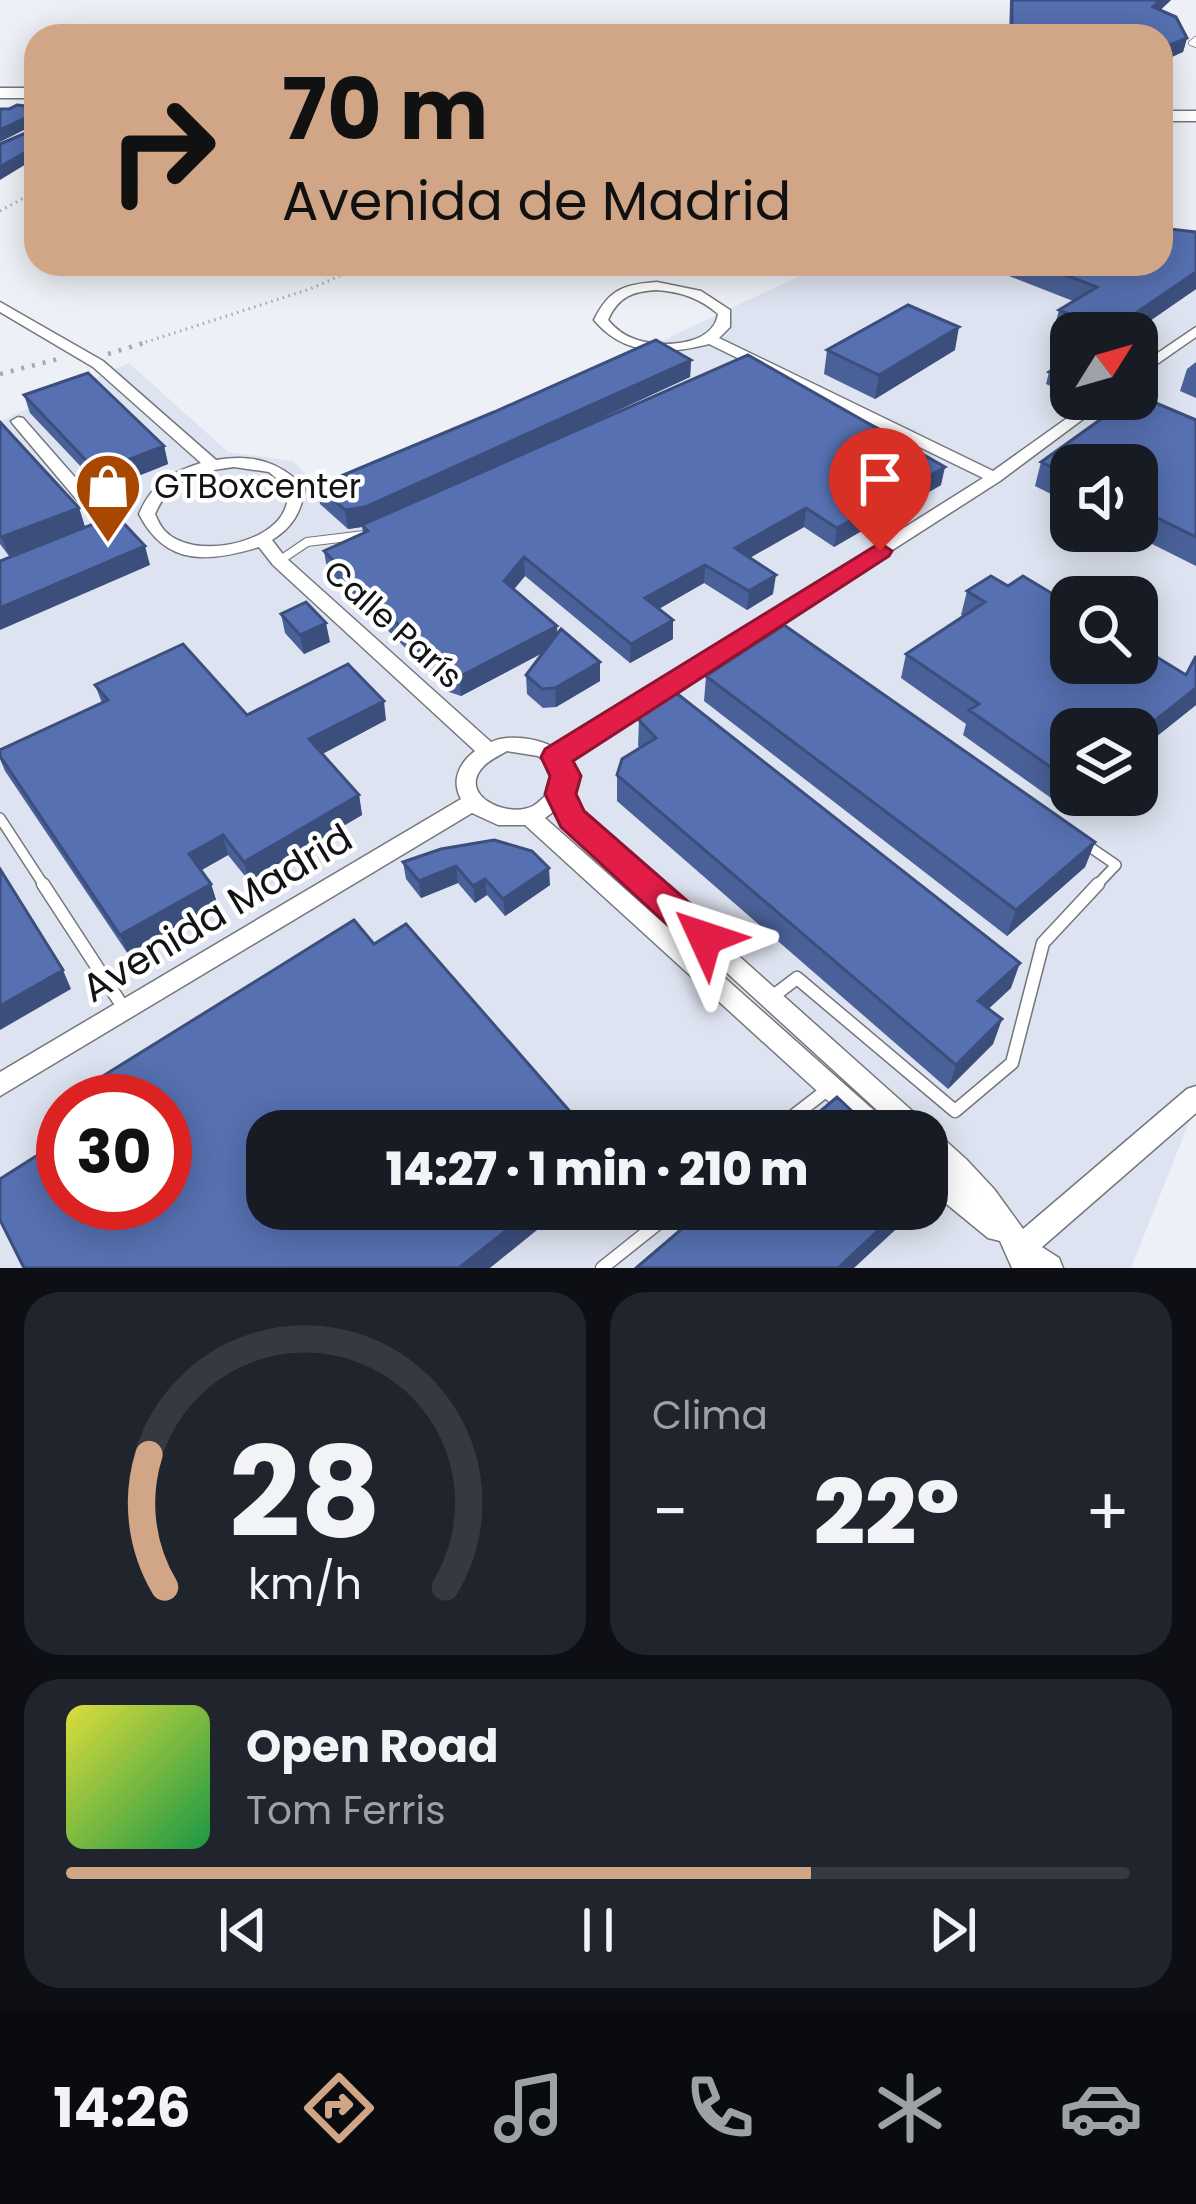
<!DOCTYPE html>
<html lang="es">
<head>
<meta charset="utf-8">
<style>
  body { margin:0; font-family:Poppins,sans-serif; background:#20242c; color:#f1f3f6; height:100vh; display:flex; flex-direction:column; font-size:45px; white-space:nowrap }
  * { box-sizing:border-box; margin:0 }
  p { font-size:39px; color:#9ea1a6 }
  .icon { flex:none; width:66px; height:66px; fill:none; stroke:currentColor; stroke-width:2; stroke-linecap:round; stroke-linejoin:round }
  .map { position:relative; height:1268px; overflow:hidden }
  .details { display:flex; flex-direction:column; gap:24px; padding:24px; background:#0d0f14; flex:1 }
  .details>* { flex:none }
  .guide { position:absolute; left:24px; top:24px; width:1149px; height:252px; border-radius:36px; box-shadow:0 6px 30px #0003; background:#d0a687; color:#111; overflow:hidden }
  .needle { width:78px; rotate:53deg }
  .tools { position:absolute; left:1050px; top:312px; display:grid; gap:24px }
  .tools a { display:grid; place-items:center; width:108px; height:108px; border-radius:24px; background:#171b24; box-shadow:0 6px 30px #0003; font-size:60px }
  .speed { position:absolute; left:36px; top:1074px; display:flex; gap:24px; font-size:60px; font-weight:700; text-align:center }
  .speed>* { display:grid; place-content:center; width:156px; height:156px; border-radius:50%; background:#171b24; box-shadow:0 6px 30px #0003; line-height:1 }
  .speed .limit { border:18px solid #d22; background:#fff; color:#111 }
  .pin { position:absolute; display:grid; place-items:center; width:102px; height:102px; color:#fff; margin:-123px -51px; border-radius:50% 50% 50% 0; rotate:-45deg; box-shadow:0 0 12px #0007 }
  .pin .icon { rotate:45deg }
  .me { position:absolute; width:132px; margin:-66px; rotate:312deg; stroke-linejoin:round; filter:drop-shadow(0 0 9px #0008) }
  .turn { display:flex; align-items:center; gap:42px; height:252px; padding:0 60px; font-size:54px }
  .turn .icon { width:156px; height:156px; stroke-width:2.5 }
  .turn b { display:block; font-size:84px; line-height:102px }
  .big { font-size:90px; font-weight:800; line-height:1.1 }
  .details .card { flex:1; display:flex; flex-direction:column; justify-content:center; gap:18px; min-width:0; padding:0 42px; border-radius:36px; background:#20242c }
  .details .dial { align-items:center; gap:0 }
  .dial svg { height:312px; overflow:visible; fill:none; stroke:#363941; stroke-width:7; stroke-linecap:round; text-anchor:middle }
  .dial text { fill:#f1f3f6; stroke:none }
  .song { display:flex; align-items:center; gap:36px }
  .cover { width:144px; height:144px; border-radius:18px; background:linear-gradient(135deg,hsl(60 70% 55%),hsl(140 70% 35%)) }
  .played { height:12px; border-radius:6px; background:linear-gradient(90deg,#d0a687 70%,#363941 70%) }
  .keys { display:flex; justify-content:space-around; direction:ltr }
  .heat { display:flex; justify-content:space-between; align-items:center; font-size:66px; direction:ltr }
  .details .tiles { flex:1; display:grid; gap:24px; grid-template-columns:1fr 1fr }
  .card:last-child { grid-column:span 2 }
  .trip { position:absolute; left:246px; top:1110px; width:702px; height:120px; border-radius:36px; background:#171b24; box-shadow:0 6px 30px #0003; font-weight:800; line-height:120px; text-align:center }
  .dock { display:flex; height:192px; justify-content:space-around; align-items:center; background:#090b0e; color:#9ea1a6 }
  .dock .icon { width:84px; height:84px }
  .dock .active { color:#d0a687 }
  .dock b { font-size:54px; color:#f1f3f6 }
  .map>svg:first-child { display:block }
  .built { fill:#dde3f0; fill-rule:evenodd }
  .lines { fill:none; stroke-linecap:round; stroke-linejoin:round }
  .service-far3-casing { stroke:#74767b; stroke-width:6 }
  .service-far2-casing { stroke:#74767b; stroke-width:10 }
  .service-far1-casing { stroke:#74767b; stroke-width:12 }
  .service-casing { stroke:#74767b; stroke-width:15 }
  .minor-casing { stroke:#74767b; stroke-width:3 }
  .primary-casing { stroke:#74767b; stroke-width:3 }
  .path-far1 { stroke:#a7a9ae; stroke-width:3; stroke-dasharray:1.5 4.5; stroke-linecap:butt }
  .path { stroke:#a7a9ae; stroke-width:4.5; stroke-dasharray:3 8; stroke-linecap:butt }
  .service-far3 { stroke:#fff; stroke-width:4.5 }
  .service-far2 { stroke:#fff; stroke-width:8 }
  .service-far1 { stroke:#fff; stroke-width:9 }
  .service { stroke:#fff; stroke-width:12 }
  .minor { fill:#fff; fill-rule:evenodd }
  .primary { fill:#fff; fill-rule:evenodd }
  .wall { fill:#4a6098 }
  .shaded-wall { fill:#3c4e7c }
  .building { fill:#5670b1; stroke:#3c4e7c; stroke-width:3 }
  .route { fill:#e11d48; stroke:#92132f; stroke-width:3 }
  .labels { text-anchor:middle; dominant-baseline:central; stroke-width:9; stroke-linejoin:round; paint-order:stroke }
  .poi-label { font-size:33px; fill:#121315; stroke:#fff; text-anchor:start }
  .street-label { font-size:33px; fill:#121315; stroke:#fff }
  .near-street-label { font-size:39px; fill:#121315; stroke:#fff }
</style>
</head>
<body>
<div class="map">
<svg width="1196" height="1268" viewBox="0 0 1196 1268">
  <rect width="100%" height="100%" fill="#edf0f6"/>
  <!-- built -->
  <path class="built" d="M1196 251V1105L1131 1268H0V421L129 363 228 452 293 461 313 482 321 501 825 264H1161ZM1071 333H1137V399H1071ZM1071 465H1137V531H1071ZM1071 597H1137V663H1071ZM1071 729H1137V795H1071ZM63 1101H165V1203H63ZM267 1131H927V1209H267Z"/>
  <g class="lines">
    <defs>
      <path id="service-far3" d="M1196 39 1191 43 1196 45"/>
      <path id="service-far2" d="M279 561 307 542 364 535"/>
      <path id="service-far1" d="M0 818 45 887
        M1084 843 1116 865 1095 887"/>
      <path id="service" d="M43 884 125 1010
        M772 997 797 978 955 1111 1012 1063 1043 943 1098 884
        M774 1131 827 1090
        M602 1268 676 1209"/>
      <path id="minor" d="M657 282 701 291 730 310V327L719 338 993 471 1094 399H1110L1000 481 568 758 575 788 571 794 580 814 966 1159 994 1189 1023 1229 1187 1089 1196 1086V1113L1042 1247 1059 1258 1063 1268H1012L1000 1241 988 1238 927 1188V1158L930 1160 927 1157V1131H900L565 825 557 809 545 818 888 1123 892 1131H861L525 825H498L472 813 0 1096V1072L461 799C451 781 459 763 475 751L273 565 259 547C209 562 166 567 139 514 151 485 171 472 201 463L93 367 0 312V302L103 361 216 460C252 454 280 461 305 488 301 512 293 527 272 540L285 557 491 742C509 734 538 738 555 748L983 478 709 344C666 355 624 356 594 320 609 289 625 284 657 282ZM657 290C681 292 700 298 718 314 713 347 658 349 632 338 622 334 615 328 608 320 618 297 633 291 657 290ZM234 467 269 472 289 489C288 496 288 502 285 509 271 545 192 560 165 531 160 526 158 520 155 514 169 480 200 471 234 467ZM507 751 538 756 552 766 555 786C548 793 541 801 533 806 507 819 457 795 483 767 489 760 499 756 507 751Z
        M1196 327V337L1137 378V367Z
        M18 417 23 418 115 523 117 527 115 531H103L13 424 11 421Z"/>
      <path id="primary" d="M0 88H36V98H0Z
        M1161 111H1196V121H1161Z"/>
    </defs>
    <!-- service-far3 casing -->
    <use href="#service-far3" class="service-far3-casing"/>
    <!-- service-far2 casing -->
    <use href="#service-far2" class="service-far2-casing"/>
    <!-- service-far1 casing -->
    <use href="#service-far1" class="service-far1-casing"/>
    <!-- service casing -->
    <use href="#service" class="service-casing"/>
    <!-- minor casing -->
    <use href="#minor" class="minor-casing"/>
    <!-- primary casing -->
    <use href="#primary" class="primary-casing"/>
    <!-- path-far1 -->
    <path class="path-far1" d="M0 211 36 191
      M140 344 310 289 366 264"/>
    <!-- path -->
    <path class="path" d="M108 354 150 341
      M0 374 58 359"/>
    <!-- service-far3 -->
    <use href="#service-far3" class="service-far3"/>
    <!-- service-far2 -->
    <use href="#service-far2" class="service-far2"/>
    <!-- service-far1 -->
    <use href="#service-far1" class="service-far1"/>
    <!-- service -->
    <use href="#service" class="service"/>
    <!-- minor -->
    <use href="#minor" class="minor"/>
    <!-- primary -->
    <use href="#primary" class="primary"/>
  </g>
  <!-- wall -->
  <path class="wall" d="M1010 0H1171L1160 10 1187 38 1183 52 1161 36H1009Z
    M1196 232V289L1141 327 1137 333H1071V340L1053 332 1059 310 1073 301 978 264H1161Z
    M827 350H955L875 399 824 374Z
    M1071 358V390L1066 393 1046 384 1049 372Z
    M691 360 690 377 554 440 941 485 834 547 804 527 749 558 773 594 747 610 704 583 659 609 673 639 630 663 525 576 514 589 558 633 600 662V681L556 707 543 708 527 694 526 675 542 653 461 696 449 692 327 569 324 551 363 533 362 527 348 529 320 504 317 486Z
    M1196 362V398L1180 391 1187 369Z
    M24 395 164 446 168 464 103 490 30 413Z
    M1196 420V566L1126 531H1137V465H1071V504L1035 486 1041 462Z
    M0 422 79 508 85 527 9 556 0 544Z
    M1008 586 1186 675 1196 656V705L1137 752V729H1071V795H1083L1076 800 1061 790 1051 798 963 735 966 724 901 678 906 654 963 616 961 615 967 591Z
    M281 614 330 642 304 654 285 633Z
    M706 676 1095 842 1085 867 1007 936 704 701Z
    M95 685 247 715 386 720 322 754 359 795 362 815 249 881 228 855 201 870 211 884 217 903 128 954 5 771 0 759V750L102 703Z
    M639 720 1011 988 988 1009 1002 1019 993 1044 948 1089 617 801V775L640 748 638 746Z
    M441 849 550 885 505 916 487 895 475 903 458 883 421 898 406 879 403 862Z"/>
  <!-- shaded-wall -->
  <path class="shaded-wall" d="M1160 0H1171L1149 21 1153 7Z
    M1077 25 1074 36H1051Z
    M1187 38 1183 52 1161 62V49Z
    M34 114 36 124 0 142V130Z
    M36 146V158L0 180V167Z
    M1196 272V289L1141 327 1137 340V333H1123L1133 315Z
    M959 327 955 350 875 399 879 375Z
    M691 360 690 377 368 526 348 529 345 510Z
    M164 446 168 464 103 490 97 472Z
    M945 467 941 485 834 547 837 528Z
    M79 508 85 527 9 556 2 537Z
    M806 508 804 527 734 567 735 548Z
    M145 546 150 565 0 630V608Z
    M524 557 525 576 505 600 504 581Z
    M705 565 704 583 644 617 645 598Z
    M776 575 773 594 747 610 749 591Z
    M673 620V639L630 663 631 644Z
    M326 623 330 642 304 654 300 635Z
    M557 626 558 645 461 696 459 677Z
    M600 662V681L556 707 555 688Z
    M1196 688V705L1137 752V735Z
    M384 701 386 720 313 759 309 739Z
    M1070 765 1061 790 1051 798 1059 773Z
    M359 795 362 815 249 881 244 862Z
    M223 835 228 855 195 874 189 854Z
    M1095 842 1085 867 1007 936 1016 910Z
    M456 866 458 883 421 898 419 881Z
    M549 868 550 885 505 916 503 899Z
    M485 879 487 895 475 903 473 886Z
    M211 884 217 903 128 954 120 935Z
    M1020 963 1011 988 970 1026 978 1001Z
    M63 970 71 989 0 1030V1006Z
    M1002 1019 993 1044 948 1089 956 1065Z
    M533 1209H563L490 1268H459Z
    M901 1209H909L906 1220 854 1268H838Z"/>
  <!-- building -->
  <path class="building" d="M1012 0H1160L1153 7 1176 17 1187 38 1161 49V36H1114L1077 25 1046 36 1012 26Z
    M17 105 36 107V146L0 167V144L35 129 34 114 0 130V109H9Z
    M1161 228 1196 232V272L1133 315 1143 319 1123 333H1115L1059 310 1097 287 1037 264H1161Z
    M908 305 959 327 879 375 827 350Z
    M656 340 691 360 365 507 345 510 317 486 494 412Z
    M748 355 945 467 837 528 806 508 735 548 776 575 749 591 705 565 645 598 673 620 631 644 524 557 504 581 557 626 459 677 447 673 324 551 368 531 362 525Z
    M1071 358 1070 381 1049 372Z
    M88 373 164 446 97 472 24 395Z
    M1137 395 1196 420V537L1137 508V465H1071V476L1041 462 1129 399H1137Z
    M0 422 79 508 2 537 0 535Z
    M116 515 145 546 0 608V561Z
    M991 576 1008 586 1023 576 1071 605V663H1137V645L1186 675 1196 656V688L1137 735V729H1071V766L1059 773 969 710 979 704 906 654 985 602 967 591Z
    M306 602 326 623 300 635 281 614Z
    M784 625 1095 842 1016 910 706 676Z
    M561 629 600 662 555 688 542 689 526 675Z
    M183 644 247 715 348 664 384 701 309 739 359 795 244 862 223 835 189 854 211 884 120 935 0 756V750L108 700 95 685Z
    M675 692 1020 963 978 1001 1002 1019 956 1065 617 775 622 759 656 738 639 720 643 711Z
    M494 840 532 851 549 868 503 899 485 879 473 886 456 866 419 881 403 862 441 849Z
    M0 869 63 970 0 1006Z
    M354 920 374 944 406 924 587 1131H267V1209H533L459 1268H24L0 1220V1179L63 1139V1203H165V1101H118L103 1076Z
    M837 1097 873 1131H797Z
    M705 1209H901L838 1268H636Z"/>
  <!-- route -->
  <path class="route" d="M880 543 892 551 889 556 573 761 581 776 576 794 584 811 717 927 722 938 717 948 705 952 693 948 561 827 545 794 550 776 541 757 545 749Z"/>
  <!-- icons -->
  <defs>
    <symbol id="shop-pin" viewBox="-11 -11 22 30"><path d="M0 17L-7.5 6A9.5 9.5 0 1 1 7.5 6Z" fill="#a84800" stroke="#fff"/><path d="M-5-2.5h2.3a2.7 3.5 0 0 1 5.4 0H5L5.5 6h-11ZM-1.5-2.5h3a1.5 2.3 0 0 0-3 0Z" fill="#fff"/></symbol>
  </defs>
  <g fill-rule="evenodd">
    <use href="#shop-pin" x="70" y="448" width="76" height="104"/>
  </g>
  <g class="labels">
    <!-- poi labels -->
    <g class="poi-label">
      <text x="154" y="486">GTBoxcenter</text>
    </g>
    <!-- street labels -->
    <g class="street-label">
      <text transform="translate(393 624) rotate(42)">Calle París</text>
    </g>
    <!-- near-street labels -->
    <g class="near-street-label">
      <text transform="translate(217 913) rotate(-31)">Avenida Madrid</text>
    </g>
  </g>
</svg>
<div class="tools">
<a><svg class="needle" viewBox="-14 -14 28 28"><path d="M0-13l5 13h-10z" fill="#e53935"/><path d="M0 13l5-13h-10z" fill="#9ea1a6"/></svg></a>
<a><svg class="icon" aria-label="sound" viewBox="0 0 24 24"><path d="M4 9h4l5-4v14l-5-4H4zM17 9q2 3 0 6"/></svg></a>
<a><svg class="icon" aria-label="search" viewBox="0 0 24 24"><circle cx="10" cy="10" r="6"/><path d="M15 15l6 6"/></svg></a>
<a><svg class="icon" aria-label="layers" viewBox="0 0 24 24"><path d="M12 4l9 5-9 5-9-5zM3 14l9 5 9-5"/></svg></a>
</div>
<div class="speed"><div class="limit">30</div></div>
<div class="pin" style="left:880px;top:551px;background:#d93025"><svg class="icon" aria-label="arrive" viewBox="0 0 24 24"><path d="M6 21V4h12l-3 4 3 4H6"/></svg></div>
<svg class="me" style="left:705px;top:938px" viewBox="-20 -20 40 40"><path d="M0-17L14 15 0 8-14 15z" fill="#e11d48" stroke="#fff" stroke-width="4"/></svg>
<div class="trip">14:27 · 1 min · 210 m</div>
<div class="guide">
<div class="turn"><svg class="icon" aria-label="right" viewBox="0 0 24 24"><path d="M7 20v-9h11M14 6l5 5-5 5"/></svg><div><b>70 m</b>Avenida de Madrid</div></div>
</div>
</div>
<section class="details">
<div class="tiles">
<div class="card dial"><svg viewBox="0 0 100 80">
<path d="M14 69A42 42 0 1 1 86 69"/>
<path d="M14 69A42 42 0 0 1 10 35" stroke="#d0a687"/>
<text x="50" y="56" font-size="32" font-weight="700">28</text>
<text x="50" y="72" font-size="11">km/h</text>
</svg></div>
<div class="card"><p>Clima</p>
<div class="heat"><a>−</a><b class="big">22°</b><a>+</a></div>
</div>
<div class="card">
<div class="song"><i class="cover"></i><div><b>Open Road</b><p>Tom Ferris</p></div></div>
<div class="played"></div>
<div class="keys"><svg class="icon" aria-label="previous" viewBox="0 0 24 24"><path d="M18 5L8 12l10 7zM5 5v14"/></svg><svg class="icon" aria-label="pause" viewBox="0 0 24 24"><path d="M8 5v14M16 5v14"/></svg><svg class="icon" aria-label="next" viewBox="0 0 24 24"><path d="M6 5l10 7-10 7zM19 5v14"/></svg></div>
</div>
</div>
</section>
<nav class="dock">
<b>14:26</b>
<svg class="icon active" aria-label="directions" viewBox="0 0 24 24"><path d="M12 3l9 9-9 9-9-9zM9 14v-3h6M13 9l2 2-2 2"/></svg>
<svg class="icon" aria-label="music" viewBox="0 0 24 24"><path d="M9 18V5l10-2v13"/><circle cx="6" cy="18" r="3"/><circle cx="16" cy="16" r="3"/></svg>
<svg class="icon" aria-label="phone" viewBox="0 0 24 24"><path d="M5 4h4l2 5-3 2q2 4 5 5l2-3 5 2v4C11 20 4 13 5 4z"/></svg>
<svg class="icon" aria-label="climate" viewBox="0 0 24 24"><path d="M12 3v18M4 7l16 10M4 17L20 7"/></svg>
<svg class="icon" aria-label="car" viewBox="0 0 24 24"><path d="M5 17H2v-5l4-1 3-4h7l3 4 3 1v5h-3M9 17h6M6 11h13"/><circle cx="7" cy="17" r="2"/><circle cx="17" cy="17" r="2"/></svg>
</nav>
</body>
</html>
